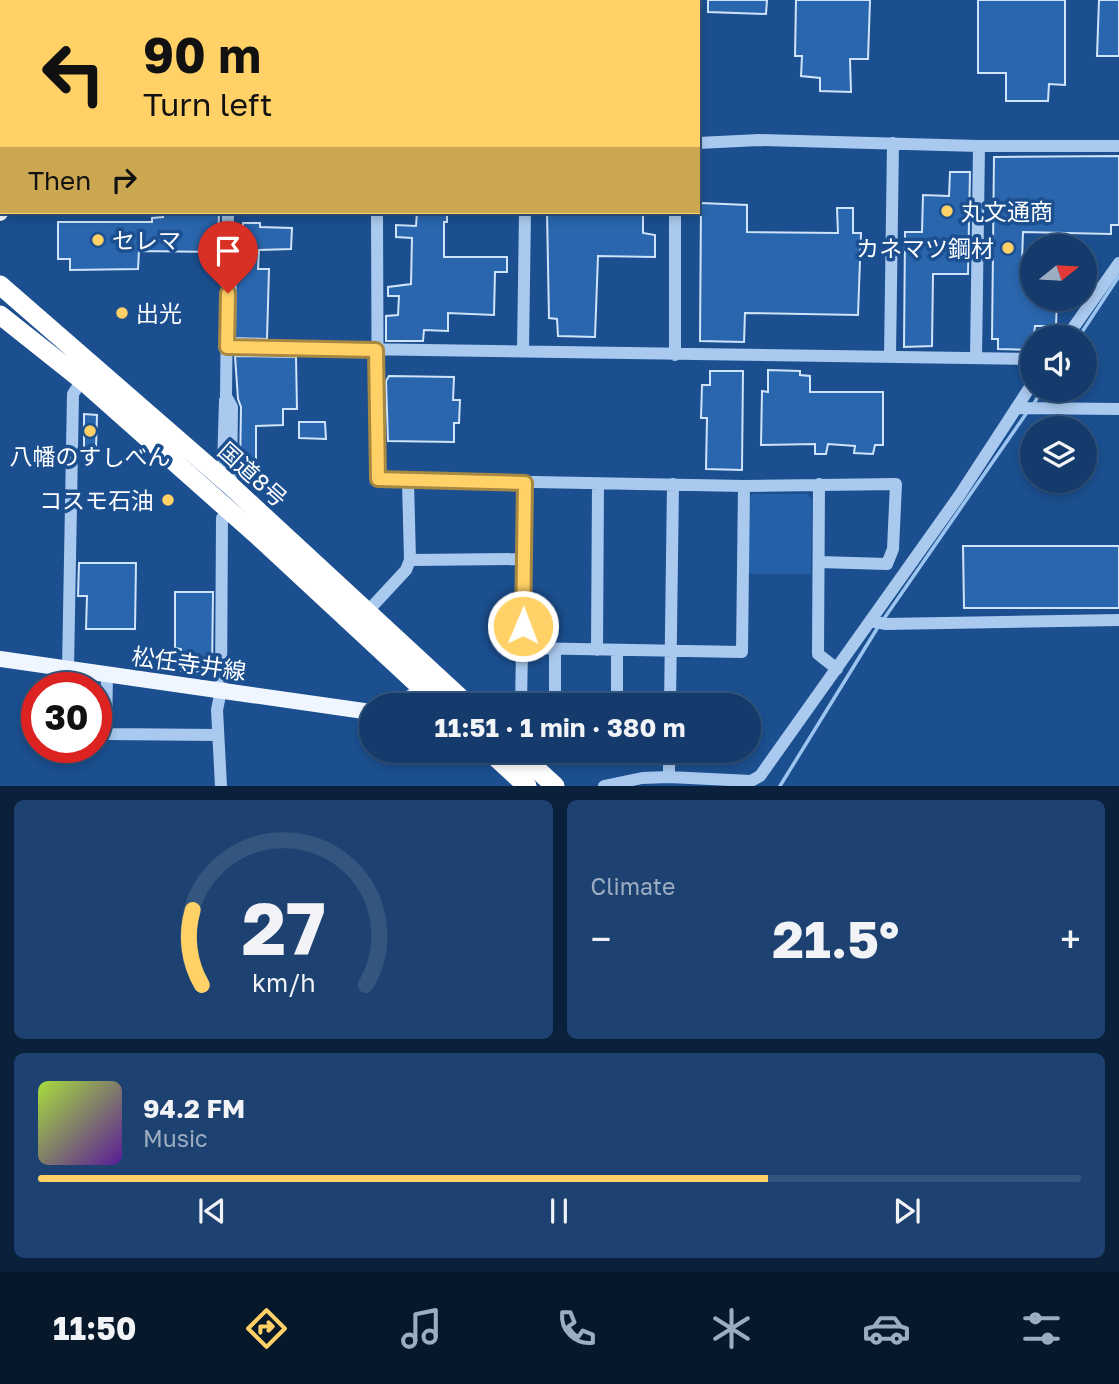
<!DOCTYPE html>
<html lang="en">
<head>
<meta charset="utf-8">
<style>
  body { margin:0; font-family:"Golos Text","Noto Sans JP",sans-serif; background:#1d4271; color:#f1f3f6; height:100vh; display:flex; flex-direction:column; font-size:26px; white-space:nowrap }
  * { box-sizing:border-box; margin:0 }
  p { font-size:23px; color:#9dadc1 }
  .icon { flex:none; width:38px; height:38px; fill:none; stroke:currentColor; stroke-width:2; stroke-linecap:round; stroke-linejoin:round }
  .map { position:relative; height:786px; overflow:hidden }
  .drawer { display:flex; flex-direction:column; gap:14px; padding:14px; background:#0b203b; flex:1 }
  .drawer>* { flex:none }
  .hud { position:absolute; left:0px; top:0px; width:700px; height:214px; box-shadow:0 4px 10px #0003,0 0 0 2px #33557e; background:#ffd166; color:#111; overflow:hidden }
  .needle { width:46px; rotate:72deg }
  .controls { position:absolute; left:1020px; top:234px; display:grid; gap:14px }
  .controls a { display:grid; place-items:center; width:77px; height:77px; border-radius:50%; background:#143b6b; box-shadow:0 4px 10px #0003,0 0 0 2px #33557e; font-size:35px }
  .speed { position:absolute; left:21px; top:672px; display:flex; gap:14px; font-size:35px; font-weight:700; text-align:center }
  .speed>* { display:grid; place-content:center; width:91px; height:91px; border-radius:50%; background:#143b6b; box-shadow:0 4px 10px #0003,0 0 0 2px #33557e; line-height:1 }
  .speed .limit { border:10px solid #d22; background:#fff; color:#111 }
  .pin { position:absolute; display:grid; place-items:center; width:60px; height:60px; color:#fff; margin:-72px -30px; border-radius:50% 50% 50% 0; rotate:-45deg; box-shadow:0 0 7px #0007 }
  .pin .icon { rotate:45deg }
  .me { position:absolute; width:77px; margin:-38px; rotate:1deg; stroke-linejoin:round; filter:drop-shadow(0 0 5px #0008) }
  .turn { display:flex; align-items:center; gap:24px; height:147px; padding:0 28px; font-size:32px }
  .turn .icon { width:91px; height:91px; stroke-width:2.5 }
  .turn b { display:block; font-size:49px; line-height:60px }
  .then { display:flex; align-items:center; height:66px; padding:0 28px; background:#0003; gap:14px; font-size:26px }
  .big { font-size:52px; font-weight:700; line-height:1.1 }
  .drawer .card { flex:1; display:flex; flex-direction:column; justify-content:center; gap:10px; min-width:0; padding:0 24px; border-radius:10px; background:#1d4271 }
  .drawer .dial { align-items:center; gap:0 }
  .dial svg { height:182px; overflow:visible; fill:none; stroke:#33557e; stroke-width:7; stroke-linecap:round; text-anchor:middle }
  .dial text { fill:#f1f3f6; stroke:none }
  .song { display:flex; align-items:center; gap:21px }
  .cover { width:84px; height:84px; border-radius:10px; background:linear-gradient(135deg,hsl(80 70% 55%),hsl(270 70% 35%)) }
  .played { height:7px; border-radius:4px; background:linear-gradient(90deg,#ffd166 70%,#33557e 70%) }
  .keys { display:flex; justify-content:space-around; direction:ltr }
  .heat { display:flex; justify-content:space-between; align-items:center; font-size:38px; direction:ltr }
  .drawer .tiles { flex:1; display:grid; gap:14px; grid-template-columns:1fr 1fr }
  .card:last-child { grid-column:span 2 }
  .trip { position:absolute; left:359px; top:693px; width:402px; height:70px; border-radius:35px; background:#143b6b; box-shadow:0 4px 10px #0003,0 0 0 2px #33557e; font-weight:700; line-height:70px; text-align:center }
  .dock { display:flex; height:112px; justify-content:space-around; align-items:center; background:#08182b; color:#9dadc1 }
  .dock .icon { width:49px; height:49px }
  .dock .active { color:#ffd166 }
  .dock b { font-size:32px; color:#f1f3f6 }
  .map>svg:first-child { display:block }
  .green { fill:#2461a8 }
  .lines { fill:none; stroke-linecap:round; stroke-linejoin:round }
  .stream { stroke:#9cc4f0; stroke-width:3.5 }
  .building { fill:#2a66ad; stroke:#cfe3fa; stroke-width:2 }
  .minor { stroke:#a9c9ee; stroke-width:12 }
  .major { stroke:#f0f6ff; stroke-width:16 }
  .highway { stroke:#fff; stroke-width:19 }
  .route-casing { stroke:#a68842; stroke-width:18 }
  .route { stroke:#ffd166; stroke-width:12 }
  .poi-dot { fill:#ffd166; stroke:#1b4f8f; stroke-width:2.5 }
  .labels { text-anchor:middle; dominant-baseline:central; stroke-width:7; stroke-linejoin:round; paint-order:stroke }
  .poi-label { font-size:23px; fill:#fff; stroke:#1b4f8f; text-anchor:start }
  .street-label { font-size:23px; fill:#fff; stroke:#1b4f8f }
</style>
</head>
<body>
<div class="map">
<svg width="1119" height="786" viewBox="0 0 1119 786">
  <rect width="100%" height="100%" fill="#1b4f8f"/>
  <!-- green -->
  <path class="green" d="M753 494H807L812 499 811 574H748V499Z"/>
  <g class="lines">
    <!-- stream -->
    <path class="stream" d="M1078 338 1119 276
      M1033 405 1042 390
      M883 620 1028 411
      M780 786 878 627"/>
  </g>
  <!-- building -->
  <path class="building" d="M708 0H767L766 14 708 12Z
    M796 0H870L868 59H850L851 92 820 91V78L801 76 802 56H795Z
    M978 0H1065V85L1049 84 1048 101H1006V73H978Z
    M1099 0H1119V56H1097Z
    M1119 156V225H1111V234L1023 232 1022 262H1032V299H1057L1056 326H1035L1032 350 998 349V339H992L994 157Z
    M950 172H970L968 274H933L932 346 904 347 905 232H922L923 195 949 196Z
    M701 203 747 205V232L838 233 837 208H853V233H861L858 315 745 313 744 342 700 341Z
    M164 212H219L218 252 139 251 138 269 70 270V259H58V222H152V218L163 217Z
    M417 212H447V222H444V257H507V272H495L494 315 448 313V331L424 330 423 341H386V316L398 315 399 296H388V287L411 284 412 238 396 237V225L416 226Z
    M547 212H643V233L655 235V257L598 256 595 337 558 336 557 319 549 318Z
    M243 223H260V227L292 228 291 249 259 250 258 269H269L267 339 235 338 236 246 243 245Z
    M235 356 296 357 297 409H283V425L256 426V469L246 472 240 470 241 407 238 399Z
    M768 370 800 371V375L810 376V392H883V445H875L873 454 854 453 855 446 828 444 826 454H815V444L761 445 762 391 768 392Z
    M710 371H743L742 470 706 469 707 418H701L702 385H710Z
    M389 376 454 377 453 400H460L459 423H454V442L388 441 386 381Z
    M84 414 97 415 96 448H84Z
    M299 422H325L326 439 299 438Z
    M963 546H1119V608H964Z
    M79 563H136L135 629H86L87 596H78Z
    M175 592H213L212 672 181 671V649L175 648Z"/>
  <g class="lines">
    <!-- minor -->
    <path class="minor" d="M0 1 2 2
      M29 2V0
      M698 143 759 140 979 146H1119
      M0 145H2
      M228 212 226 396 232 407 231 486
      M377 212 378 479 744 486 896 484 893 549 887 564 819 562
      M1066 338 1119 263
      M227 347 1032 359
      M523 351 525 212
      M675 355V212
      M890 356 893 143
      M976 357 979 146
      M1016 408 1119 409
      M223 466 225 400
      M819 484 818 654 837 669
      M410 560 523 559
      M367 612 406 570 410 560 408 481
      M870 621 886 624 1119 620
      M523 648 742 652 744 486
      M597 650 598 484
      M68 669 73 394 82 380
      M107 674 106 734 218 735
      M521 705 525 483
      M555 705V650
      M617 705V651
      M670 705 673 484
      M669 777V751
      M221 786 217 710 221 690 222 518
      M604 786 642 778 669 777 751 781 760 776 959 496 1032 384"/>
    <!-- major -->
    <path class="major" d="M114 2 115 0
      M0 213 2 209
      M0 659 371 712
      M397 705 434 685"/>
    <!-- highway -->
    <path class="highway" d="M0 285 231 486 468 705
      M0 315 82 380 259 537 440 705
      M489 751 527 786
      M517 751 555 786"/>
  </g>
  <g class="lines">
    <defs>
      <path id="route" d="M228 293 227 347 376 350 378 479 525 483 523 626"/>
    </defs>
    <!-- route casing -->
    <use href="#route" class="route-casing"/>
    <!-- route -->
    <use href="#route" class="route"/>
  </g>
  <!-- markers -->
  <g class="poi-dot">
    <circle cx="947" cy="211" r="7"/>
    <circle cx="98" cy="240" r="7"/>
    <circle cx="1008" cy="248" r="7"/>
    <circle cx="122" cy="313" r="7"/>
    <circle cx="90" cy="431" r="7"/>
    <circle cx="168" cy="500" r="7"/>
  </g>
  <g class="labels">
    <!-- poi labels -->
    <g class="poi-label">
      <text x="961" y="211">丸文通商</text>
      <text x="112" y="240">セレマ</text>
      <text x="994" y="248" text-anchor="end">カネマツ鋼材</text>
      <text x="136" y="313">出光</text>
      <text x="90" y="456" text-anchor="middle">八幡のすしべん</text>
      <text x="154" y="500" text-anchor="end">コスモ石油</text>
    </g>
    <!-- street labels -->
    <g class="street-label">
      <text transform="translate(253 474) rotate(42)">国道8号</text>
      <text transform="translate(189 663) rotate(8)">松任寺井線</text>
    </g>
  </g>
</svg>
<div class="controls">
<a><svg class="needle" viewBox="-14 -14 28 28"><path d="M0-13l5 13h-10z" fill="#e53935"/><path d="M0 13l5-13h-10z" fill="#9dadc1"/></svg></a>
<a><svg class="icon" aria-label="sound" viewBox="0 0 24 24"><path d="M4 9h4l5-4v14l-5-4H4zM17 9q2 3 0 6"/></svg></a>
<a><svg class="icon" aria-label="layers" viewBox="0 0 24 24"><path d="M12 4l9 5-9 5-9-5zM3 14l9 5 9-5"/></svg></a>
</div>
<div class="speed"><div class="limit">30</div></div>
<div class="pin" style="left:228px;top:293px;background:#d93025"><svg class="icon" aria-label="arrive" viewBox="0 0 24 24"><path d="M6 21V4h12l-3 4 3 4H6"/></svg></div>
<svg class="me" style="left:523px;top:626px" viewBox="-20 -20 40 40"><circle r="17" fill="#ffd166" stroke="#fff" stroke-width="3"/><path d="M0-11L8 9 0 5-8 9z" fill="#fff"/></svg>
<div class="trip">11:51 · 1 min · 380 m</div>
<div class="hud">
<div class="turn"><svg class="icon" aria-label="left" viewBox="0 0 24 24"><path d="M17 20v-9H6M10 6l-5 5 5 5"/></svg><div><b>90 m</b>Turn left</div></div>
<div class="then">Then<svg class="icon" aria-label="right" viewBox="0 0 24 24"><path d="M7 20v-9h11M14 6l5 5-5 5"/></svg></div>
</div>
</div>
<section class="drawer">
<div class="tiles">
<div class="card dial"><svg viewBox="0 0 100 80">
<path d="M14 69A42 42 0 1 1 86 69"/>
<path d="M14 69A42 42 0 0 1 10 36" stroke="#ffd166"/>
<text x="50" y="56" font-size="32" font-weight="700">27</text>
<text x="50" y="72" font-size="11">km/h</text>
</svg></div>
<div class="card"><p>Climate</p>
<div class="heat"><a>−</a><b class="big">21.5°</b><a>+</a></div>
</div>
<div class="card">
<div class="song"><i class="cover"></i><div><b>94.2 FM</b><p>Music</p></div></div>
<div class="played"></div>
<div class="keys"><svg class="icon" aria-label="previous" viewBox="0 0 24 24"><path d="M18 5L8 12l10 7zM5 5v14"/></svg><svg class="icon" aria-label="pause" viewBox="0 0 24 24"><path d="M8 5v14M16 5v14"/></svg><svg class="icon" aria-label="next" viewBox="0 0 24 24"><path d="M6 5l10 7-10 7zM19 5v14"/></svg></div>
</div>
</div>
</section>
<nav class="dock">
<b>11:50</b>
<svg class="icon active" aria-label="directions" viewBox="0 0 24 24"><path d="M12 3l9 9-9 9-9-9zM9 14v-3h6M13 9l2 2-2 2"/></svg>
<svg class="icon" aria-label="music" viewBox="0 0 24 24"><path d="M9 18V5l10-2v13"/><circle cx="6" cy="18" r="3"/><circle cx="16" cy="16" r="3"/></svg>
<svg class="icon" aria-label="phone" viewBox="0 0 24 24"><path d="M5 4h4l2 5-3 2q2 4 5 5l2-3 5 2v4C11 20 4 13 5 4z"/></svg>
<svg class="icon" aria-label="climate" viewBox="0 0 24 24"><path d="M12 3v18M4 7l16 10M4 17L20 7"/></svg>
<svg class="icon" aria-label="car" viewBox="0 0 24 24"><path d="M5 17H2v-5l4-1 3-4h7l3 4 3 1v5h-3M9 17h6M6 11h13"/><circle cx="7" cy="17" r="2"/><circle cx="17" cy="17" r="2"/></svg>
<svg class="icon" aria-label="filters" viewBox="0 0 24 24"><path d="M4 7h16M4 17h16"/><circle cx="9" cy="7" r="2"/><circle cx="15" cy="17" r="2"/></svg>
</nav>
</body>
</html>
